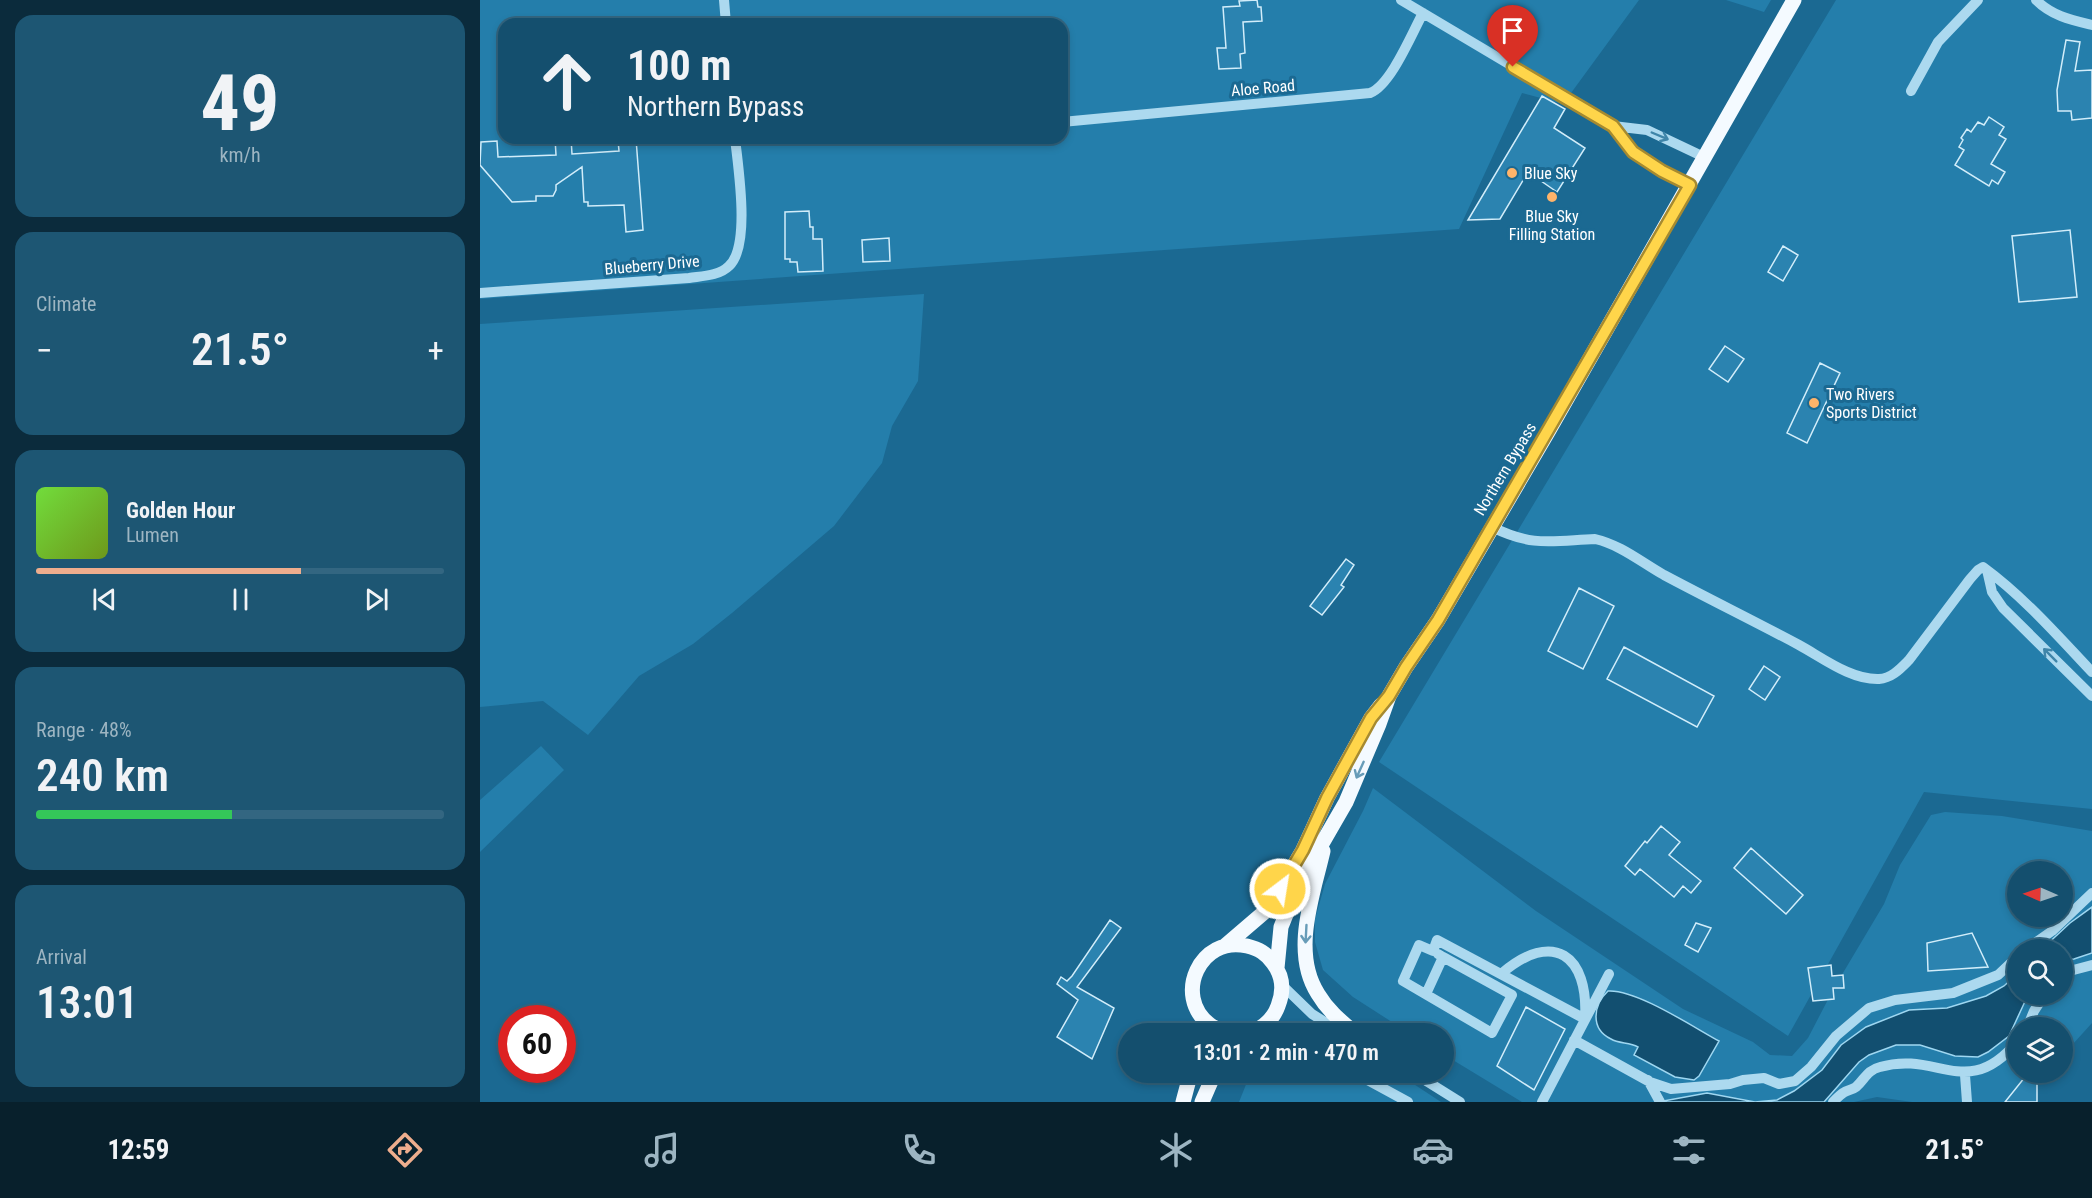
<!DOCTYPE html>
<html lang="en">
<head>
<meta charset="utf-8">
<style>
  body { margin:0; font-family:"Roboto Condensed",sans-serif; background:#1d5673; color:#f1f3f6; height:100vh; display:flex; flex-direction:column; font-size:22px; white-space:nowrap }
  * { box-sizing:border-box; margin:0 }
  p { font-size:20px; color:#9db5c2 }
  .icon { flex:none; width:33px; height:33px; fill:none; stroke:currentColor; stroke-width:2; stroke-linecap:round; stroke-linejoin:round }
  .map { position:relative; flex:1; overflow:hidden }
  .panel { display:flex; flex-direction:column; gap:15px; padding:15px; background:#0b2b3c; width:480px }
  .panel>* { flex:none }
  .top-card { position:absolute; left:18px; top:18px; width:570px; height:126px; border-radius:18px; box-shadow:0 3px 9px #0003,0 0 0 2px #336681; background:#144f6e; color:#f1f3f6; overflow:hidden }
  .needle { width:39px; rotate:272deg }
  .tools { position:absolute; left:1527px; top:861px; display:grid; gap:12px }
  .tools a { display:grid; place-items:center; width:66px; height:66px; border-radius:50%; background:#144f6e; box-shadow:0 3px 9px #0003,0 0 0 2px #336681; font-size:30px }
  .speed { position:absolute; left:18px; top:1005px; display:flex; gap:12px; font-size:30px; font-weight:700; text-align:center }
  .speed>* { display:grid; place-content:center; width:78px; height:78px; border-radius:50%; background:#144f6e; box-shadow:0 3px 9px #0003,0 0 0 2px #336681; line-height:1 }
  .speed .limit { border:9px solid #d22; background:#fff; color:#111 }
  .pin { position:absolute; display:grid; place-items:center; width:51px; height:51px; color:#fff; margin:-62px -26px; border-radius:50% 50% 50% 0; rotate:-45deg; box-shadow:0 0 6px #0007 }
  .pin .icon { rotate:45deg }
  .me { position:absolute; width:66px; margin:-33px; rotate:31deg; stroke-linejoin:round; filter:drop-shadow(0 0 4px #0008) }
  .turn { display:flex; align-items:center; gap:21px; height:126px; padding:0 30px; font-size:27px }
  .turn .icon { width:78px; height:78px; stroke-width:2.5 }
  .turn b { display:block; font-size:42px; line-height:51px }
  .big { font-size:45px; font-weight:600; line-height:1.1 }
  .panel .card { flex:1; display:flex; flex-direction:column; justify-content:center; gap:9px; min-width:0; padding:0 21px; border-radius:18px; background:#1d5673 }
  .panel .dial { align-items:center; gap:0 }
  .dial b { font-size:78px; line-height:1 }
  .song { display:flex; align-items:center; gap:18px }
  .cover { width:72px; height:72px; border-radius:9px; background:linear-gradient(135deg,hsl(100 70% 55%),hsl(80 70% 35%)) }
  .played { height:6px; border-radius:3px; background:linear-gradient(90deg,#eead8d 65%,#336681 65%) }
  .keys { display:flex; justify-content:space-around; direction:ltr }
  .heat { display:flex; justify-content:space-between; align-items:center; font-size:33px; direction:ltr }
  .charge { height:9px; border-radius:4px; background:linear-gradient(90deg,#34c759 48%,#336681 0) }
  .trip { position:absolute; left:638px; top:1023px; width:336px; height:60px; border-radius:30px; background:#144f6e; box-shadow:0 3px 9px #0003,0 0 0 2px #336681; font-weight:600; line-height:60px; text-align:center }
  .tab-bar { display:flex; height:96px; justify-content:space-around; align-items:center; background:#08202c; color:#9db5c2 }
  .tab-bar .icon { width:42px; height:42px }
  .tab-bar .current { color:#eead8d }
  .tab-bar b { font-size:27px; color:#f1f3f6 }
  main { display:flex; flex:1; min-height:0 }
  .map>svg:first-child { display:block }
  .green { fill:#247eab; fill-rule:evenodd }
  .water { fill:#124f70; stroke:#9fd7f1; stroke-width:1.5 }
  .building { fill:#2b83b0; stroke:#d2edfa; stroke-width:1.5 }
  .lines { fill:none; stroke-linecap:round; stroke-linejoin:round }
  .minor { stroke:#acd9ef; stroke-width:10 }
  .major { stroke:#f4faff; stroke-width:15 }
  .oneway { stroke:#3f85a9 }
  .oneway2 { stroke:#679cb8 }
  .route-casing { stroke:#a68a30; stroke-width:15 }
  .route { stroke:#ffd54a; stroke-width:10 }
  .poi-dot { fill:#ffb46a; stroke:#1b6992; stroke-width:2 }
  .labels { text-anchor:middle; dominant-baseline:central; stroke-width:6; stroke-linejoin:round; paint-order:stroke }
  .street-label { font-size:16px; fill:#fff; stroke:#1b6992 }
  .poi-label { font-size:16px; fill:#fff; stroke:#1b6992; text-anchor:start }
</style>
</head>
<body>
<main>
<section class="panel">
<div class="card dial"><b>49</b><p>km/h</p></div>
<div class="card"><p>Climate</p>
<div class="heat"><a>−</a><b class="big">21.5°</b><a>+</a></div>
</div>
<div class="card">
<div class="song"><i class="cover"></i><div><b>Golden Hour</b><p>Lumen</p></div></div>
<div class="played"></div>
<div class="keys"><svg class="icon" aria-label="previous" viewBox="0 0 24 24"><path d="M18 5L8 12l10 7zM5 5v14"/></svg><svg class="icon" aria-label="pause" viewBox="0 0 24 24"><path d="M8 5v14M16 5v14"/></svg><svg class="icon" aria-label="next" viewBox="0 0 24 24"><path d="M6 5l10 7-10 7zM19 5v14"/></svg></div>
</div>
<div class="card"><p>Range · 48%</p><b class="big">240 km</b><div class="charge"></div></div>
<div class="card"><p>Arrival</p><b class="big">13:01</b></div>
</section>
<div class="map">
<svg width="1612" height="1102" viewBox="0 0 1612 1102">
  <rect width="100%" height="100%" fill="#1b6992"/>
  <!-- green -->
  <path class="green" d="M0 0H1159L1083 104 1042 93 979 229 0 299ZM24 24H582V138H24Z
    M1246 0H1291L1284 12Z
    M1356 0H1612V809L1444 792 1308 1036 899 762Z
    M444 294 438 381 412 426 402 463 354 526 252 613 213 644 159 676 108 735 63 701 0 707V324Z
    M61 746 84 770 0 852V800Z
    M893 788 1056 911 1203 1009 1273 1042 1290 1055 1312 1056 1328 1038 1354 988 1404 904 1420 865 1451 815 1465 812 1522 816 1612 831V1023L1583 1055 1582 1028H1538V1072L1549 1073 1525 1102H1432L1397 1097 1374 1102H1042L963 1054V1034L929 1033 873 997 843 970 835 942V919L845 884 883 811ZM1538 872H1582V916H1538ZM1538 950H1582V994H1538Z
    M837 1018 860 1034H817Z
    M771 1072 917 1073 961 1102H759Z"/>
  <!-- water -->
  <path class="water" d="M1612 907V953L1594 959 1583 960 1582 950 1562 949 1590 923Z
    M1537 974 1538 994 1548 995 1529 1036 1508 1052 1498 1057 1475 1056 1440 1045H1416L1389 1055 1379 1062 1344 1102H1178L1227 1093 1275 1102 1297 1100 1314 1091 1342 1070 1361 1045 1386 1027 1429 1010 1467 1008 1506 996 1524 986Z
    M1128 991C1156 989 1213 1027 1239 1041L1219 1076 1214 1080 1195 1077 1154 1055 1158 1047C1149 1042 1139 1044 1131 1039 1110 1029 1113 1005 1128 991Z"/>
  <!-- building -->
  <path class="building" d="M777 0 778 7H781L782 21 763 22 765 53 760 54 761 68 739 69 737 48H746L743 7 760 6 759 1Z
    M1586 40 1600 42 1595 71 1612 70V118L1592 120 1591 111H1578L1577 90Z
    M1062 96 1085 109 1074 128 1105 148 1077 192 1048 172 1020 219 988 220Z
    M1509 117 1524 127 1519 135 1526 139 1511 164 1525 172 1518 184 1512 180 1509 186 1475 165 1484 150 1479 147 1483 140 1481 138 1487 129 1491 132 1498 122 1504 125Z
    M75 138H91L92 154 139 151 138 140 156 139 163 230 146 232 144 205 108 206V202H104L102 167 76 185V190L73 196H56V201L32 202 0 165 1 142 17 141 18 157 76 155Z
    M329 211 330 227H333V239H342L343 271 318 272 317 262H310V259H305V212Z
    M1590 230 1597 297 1539 302 1532 236Z
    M409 238 410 261 383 262 382 240Z
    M1303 246 1318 255 1303 281 1288 272Z
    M1245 346 1264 359 1248 382 1229 369Z
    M1340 363 1360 373 1327 443 1307 433Z
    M866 559 874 565 861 585 864 587 842 615 830 606Z
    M1099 588 1134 606 1103 669 1068 651Z
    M1144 647 1234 696 1217 727 1127 679Z
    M1284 666 1300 677 1285 700 1269 689Z
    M1181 826 1200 842 1189 855 1221 881 1211 893 1203 886 1194 897 1160 869 1155 875 1145 866 1165 841 1167 843Z
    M1271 848 1323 895 1306 914 1254 868Z
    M630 920 641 928 597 987 634 1008 612 1059 577 1037 598 1000 577 984 581 977 587 981 592 976Z
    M1216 923 1231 928 1218 952 1205 945Z
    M1492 933 1508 967 1448 971 1447 943Z
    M1351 965 1352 976 1363 975 1364 988H1353L1354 999 1333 1001 1328 968Z
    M1046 1007 1085 1029 1054 1090 1017 1066Z
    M1549 1072 1557 1077V1102H1525Z"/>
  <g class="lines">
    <!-- minor -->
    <path class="minor" d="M244 0 246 24
      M921 0 1133 126 1167 130 1224 157
      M1556 0C1572 16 1591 20 1612 25
      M1431 91 1458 42 1498 0
      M582 122 890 93C911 85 932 33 943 13
      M1133 126C1154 158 1177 168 1210 185
      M0 293 209 278C222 276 239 276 249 266 271 246 258 167 255 138
      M1012 527C1052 547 1071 541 1115 539 1141 545 1161 562 1184 575 1229 599 1274 621 1319 645 1343 658 1371 680 1399 679 1412 678 1420 669 1429 660L1490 579 1498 570 1503 567C1544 597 1577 635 1612 672
      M1507 570 1512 592 1523 608 1612 696
      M1545 950 1572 931 1612 893
      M963 957 1032 995 1012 1033 923 981 939 945 953 951 957 940 1105 1019C1109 955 1073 929 1021 974
      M1582 973 1612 965
      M802 985 832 1014 864 1034
      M946 994 963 957 958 954
      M1547 1028 1554 1011 1565 994
      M1094 1040 1170 1082 1191 1089 1250 1084 1263 1080 1284 1078 1299 1084 1315 1081 1331 1067 1356 1036 1389 1008 1415 1000 1473 993 1518 975 1538 956
      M873 1072 928 1102
      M932 1072 980 1102
      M1485 1075 1487 1102
      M1168 1080 1180 1102
      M1062 1102 1129 974
      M1353 1102C1356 1099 1360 1095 1363 1093 1367 1090 1372 1090 1376 1087 1385 1079 1387 1070 1400 1067 1458 1050 1487 1102 1538 1041"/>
    <!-- major -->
    <path class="major" d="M843 851C833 895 811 952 838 994 848 1011 862 1022 876 1034
      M746 945 788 909 823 850 847 798 891 718 901 705
      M797 968 801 927 817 887 866 802 899 724 909 696 926 667 958 620 1068 432 1314 0
      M750 1034C743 1031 735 1029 729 1024 693 996 720 935 767 946 779 949 786 953 793 963 803 976 804 991 798 1006 793 1020 781 1029 768 1034
      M703 1102 711 1072
      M722 1102 735 1072"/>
  </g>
  <!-- one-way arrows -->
  <defs><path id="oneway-shaft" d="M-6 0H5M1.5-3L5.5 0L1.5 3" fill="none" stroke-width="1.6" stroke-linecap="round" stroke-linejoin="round" transform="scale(1.5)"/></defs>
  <g class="oneway">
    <use href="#oneway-shaft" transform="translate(1180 136) rotate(23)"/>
    <use href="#oneway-shaft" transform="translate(1570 655) rotate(-135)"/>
  </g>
  <g class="oneway2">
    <use href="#oneway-shaft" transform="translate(880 770) rotate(114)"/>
    <use href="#oneway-shaft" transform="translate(826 934) rotate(93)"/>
  </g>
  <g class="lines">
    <defs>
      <path id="route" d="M800 889 823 850 847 798 891 718 909 696 926 667 958 620 1210 185 1182 171 1153 152 1133 126 1033 67"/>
    </defs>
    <!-- route casing -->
    <use href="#route" class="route-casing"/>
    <!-- route -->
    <use href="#route" class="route"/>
  </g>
  <!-- markers -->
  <g class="poi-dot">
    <circle cx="1032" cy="173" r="6"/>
    <circle cx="1072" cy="197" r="6"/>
    <circle cx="1334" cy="403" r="6"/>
  </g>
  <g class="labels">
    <!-- street labels -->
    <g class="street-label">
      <text transform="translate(783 88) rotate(-5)">Aloe Road</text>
      <text transform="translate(172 265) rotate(-5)">Blueberry Drive</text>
      <text transform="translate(1025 469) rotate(-59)">Northern Bypass</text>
    </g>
    <!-- poi labels -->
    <g class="poi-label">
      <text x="1044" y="173">Blue Sky</text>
      <text x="1072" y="216" text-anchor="middle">Blue Sky<tspan x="1072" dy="18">Filling Station</tspan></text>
      <text x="1346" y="394">Two Rivers<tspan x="1346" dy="18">Sports District</tspan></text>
    </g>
  </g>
</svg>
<div class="tools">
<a><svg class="needle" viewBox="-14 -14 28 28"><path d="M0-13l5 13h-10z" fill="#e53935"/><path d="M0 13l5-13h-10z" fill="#9db5c2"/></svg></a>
<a><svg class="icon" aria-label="search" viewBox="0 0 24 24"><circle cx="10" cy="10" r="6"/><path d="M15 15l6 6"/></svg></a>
<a><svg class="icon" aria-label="layers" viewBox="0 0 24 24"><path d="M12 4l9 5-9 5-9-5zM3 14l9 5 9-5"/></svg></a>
</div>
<div class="speed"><div class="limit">60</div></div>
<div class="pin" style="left:1033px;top:67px;background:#d93025"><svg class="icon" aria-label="arrive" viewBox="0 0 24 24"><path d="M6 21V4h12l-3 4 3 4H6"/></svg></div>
<svg class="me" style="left:800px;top:889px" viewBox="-20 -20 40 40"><circle r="17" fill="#ffd54a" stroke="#fff" stroke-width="3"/><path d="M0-11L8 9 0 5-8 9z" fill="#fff"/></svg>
<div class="trip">13:01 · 2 min · 470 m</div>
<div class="top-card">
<div class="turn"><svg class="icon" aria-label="ahead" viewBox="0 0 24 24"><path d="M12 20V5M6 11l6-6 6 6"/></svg><div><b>100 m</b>Northern Bypass</div></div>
</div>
</div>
</main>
<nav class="tab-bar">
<b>12:59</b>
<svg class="icon current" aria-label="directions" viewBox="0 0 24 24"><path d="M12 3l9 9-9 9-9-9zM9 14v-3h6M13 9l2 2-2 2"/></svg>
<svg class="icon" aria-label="music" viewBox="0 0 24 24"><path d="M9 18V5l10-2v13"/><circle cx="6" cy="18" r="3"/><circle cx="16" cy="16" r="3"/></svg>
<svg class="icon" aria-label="phone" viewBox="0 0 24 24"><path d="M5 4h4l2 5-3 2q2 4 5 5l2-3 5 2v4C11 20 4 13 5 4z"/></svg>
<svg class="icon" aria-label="climate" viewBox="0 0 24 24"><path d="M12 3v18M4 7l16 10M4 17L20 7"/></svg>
<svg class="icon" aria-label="car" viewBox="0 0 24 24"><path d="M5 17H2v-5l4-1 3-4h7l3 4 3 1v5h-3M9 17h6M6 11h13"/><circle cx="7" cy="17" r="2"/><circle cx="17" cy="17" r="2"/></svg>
<svg class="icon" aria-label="filters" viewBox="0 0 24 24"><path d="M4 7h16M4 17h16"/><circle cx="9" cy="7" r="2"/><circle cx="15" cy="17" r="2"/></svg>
<b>21.5°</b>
</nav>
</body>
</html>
